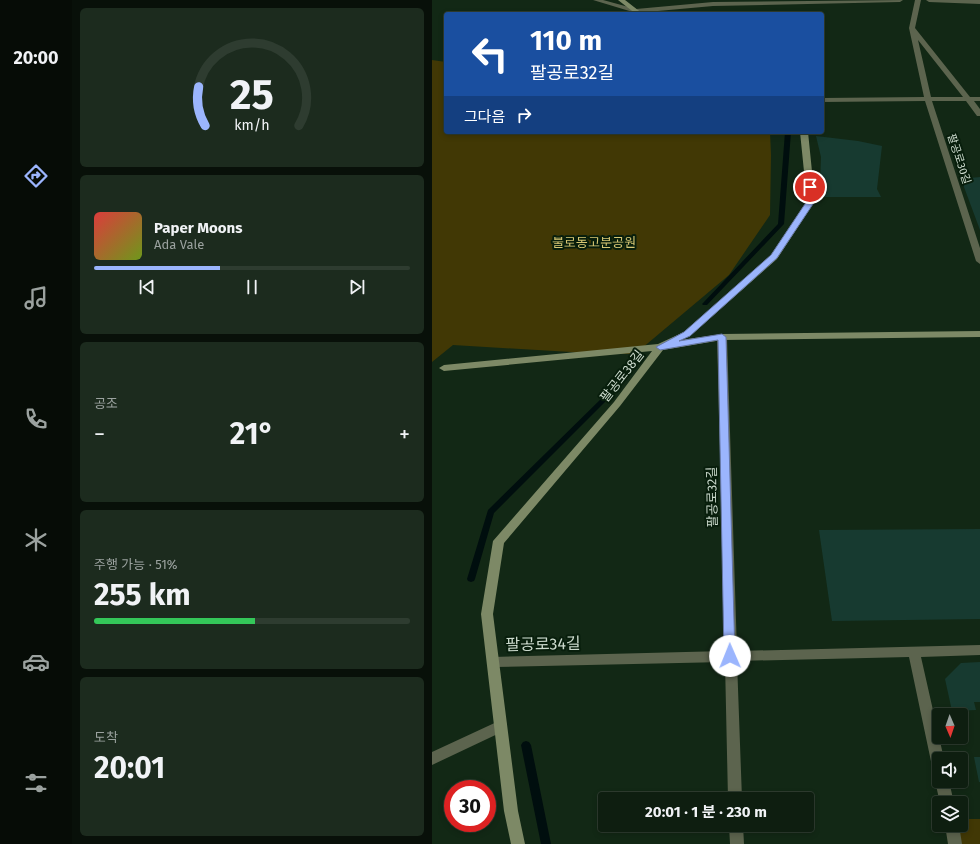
<!DOCTYPE html>
<html lang="ko">
<head>
<meta charset="utf-8">
<style>
  body { margin:0; font-family:"Fira Sans","Noto Sans KR",sans-serif; background:#1c2b1e; color:#f1f3f6; height:100vh; display:flex; flex-direction:column; font-size:15px; white-space:nowrap }
  * { box-sizing:border-box; margin:0 }
  p { font-size:13px; color:#9ba29f }
  .icon { flex:none; width:22px; height:22px; fill:none; stroke:currentColor; stroke-width:2; stroke-linecap:round; stroke-linejoin:round }
  .map { position:relative; flex:1; overflow:hidden }
  .sheet { display:flex; flex-direction:column; gap:8px; padding:8px; background:#081009; width:360px }
  .sheet>* { flex:none }
  .hud { position:absolute; left:12px; top:12px; width:380px; height:122px; border-radius:4px; box-shadow:0 2px 6px #0003,0 0 0 1px #2e3c30; background:#1a4fa0; color:#fff; overflow:hidden }
  .needle { width:26px; rotate:178deg }
  .buttons { position:absolute; left:500px; top:708px; display:grid; gap:8px }
  .buttons a { display:grid; place-items:center; width:36px; height:36px; border-radius:4px; background:#0e1e10; box-shadow:0 2px 6px #0003,0 0 0 1px #2e3c30; font-size:20px }
  .speed { position:absolute; left:12px; top:780px; display:flex; gap:8px; font-size:20px; font-weight:700; text-align:center }
  .speed>* { display:grid; place-content:center; width:52px; height:52px; border-radius:50%; background:#0e1e10; box-shadow:0 2px 6px #0003,0 0 0 1px #2e3c30; line-height:1 }
  .speed .limit { border:6px solid #d22; background:#fff; color:#111 }
  .pin { position:absolute; display:grid; place-items:center; width:34px; height:34px; color:#fff; margin:-17px; border:2px solid #fff; border-radius:50%; box-shadow:0 1px 4px #0007 }
  .me { position:absolute; width:44px; margin:-22px; rotate:359deg; stroke-linejoin:round; filter:drop-shadow(0 0 3px #0008) }
  .turn { display:flex; align-items:center; gap:14px; height:84px; padding:0 20px; font-size:18px }
  .turn .icon { width:52px; height:52px; stroke-width:2.5 }
  .turn b { display:block; font-size:28px; line-height:34px }
  .then { display:flex; align-items:center; height:38px; padding:0 20px; background:#0003; gap:8px; font-size:15px }
  .big { font-size:30px; font-weight:700; line-height:1.1 }
  .sheet .card { flex:1; display:flex; flex-direction:column; justify-content:center; gap:6px; min-width:0; padding:0 14px; border-radius:6px; background:#1c2b1e }
  .sheet .dial { align-items:center; gap:0 }
  .dial svg { height:104px; overflow:visible; fill:none; stroke:#2e3c30; stroke-width:7; stroke-linecap:round; text-anchor:middle }
  .dial text { fill:#f1f3f6; stroke:none }
  .song { display:flex; align-items:center; gap:12px }
  .cover { width:48px; height:48px; border-radius:6px; background:linear-gradient(135deg,hsl(0 70% 55%),hsl(80 70% 35%)) }
  .played { height:4px; border-radius:2px; background:linear-gradient(90deg,#9bb5fd 40%,#2e3c30 40%) }
  .keys { display:flex; justify-content:space-around; direction:ltr }
  .heat { display:flex; justify-content:space-between; align-items:center; font-size:22px; direction:ltr }
  .charge { height:6px; border-radius:3px; background:linear-gradient(90deg,#34c759 51%,#2e3c30 0) }
  .trip { position:absolute; left:166px; top:792px; width:216px; height:40px; border-radius:4px; background:#0e1e10; box-shadow:0 2px 6px #0003,0 0 0 1px #2e3c30; font-weight:700; line-height:40px; text-align:center }
  main { display:flex; flex:1; min-height:0 }
  .tab-bar { display:flex; flex-direction:column; width:72px; justify-content:space-around; align-items:center; background:#060c06; color:#9ba29f }
  .tab-bar .icon { width:28px; height:28px }
  .tab-bar .current { color:#9bb5fd }
  .tab-bar b { font-size:18px; color:#f1f3f6 }
  .map>svg:first-child { display:block }
  .green { fill:#413805 }
  .lines { fill:none; stroke-linecap:round; stroke-linejoin:round }
  .stream { fill:#000e0e; fill-rule:evenodd }
  .building { fill:#173a30 }
  .street { fill:#5c644e; fill-rule:evenodd }
  .secondary { fill:#7d8966; fill-rule:evenodd }
  .route { fill:#9bb5fd; stroke:#6576a4 }
  .labels { text-anchor:middle; dominant-baseline:central; stroke-width:4; stroke-linejoin:round; paint-order:stroke }
  .far-street-label { font-size:11px; fill:#ccdacd; stroke:#081e0c }
  .park-label { font-size:13px; fill:#d7c773; stroke:#081e0c }
  .street-label { font-size:13px; fill:#ccdacd; stroke:#081e0c }
  .near-street-label { font-size:16px; fill:#ccdacd; stroke:#081e0c }
</style>
</head>
<body>
<main>
<nav class="tab-bar">
<b>20:00</b>
<svg class="icon current" aria-label="directions" viewBox="0 0 24 24"><path d="M12 3l9 9-9 9-9-9zM9 14v-3h6M13 9l2 2-2 2"/></svg>
<svg class="icon" aria-label="music" viewBox="0 0 24 24"><path d="M9 18V5l10-2v13"/><circle cx="6" cy="18" r="3"/><circle cx="16" cy="16" r="3"/></svg>
<svg class="icon" aria-label="phone" viewBox="0 0 24 24"><path d="M5 4h4l2 5-3 2q2 4 5 5l2-3 5 2v4C11 20 4 13 5 4z"/></svg>
<svg class="icon" aria-label="climate" viewBox="0 0 24 24"><path d="M12 3v18M4 7l16 10M4 17L20 7"/></svg>
<svg class="icon" aria-label="car" viewBox="0 0 24 24"><path d="M5 17H2v-5l4-1 3-4h7l3 4 3 1v5h-3M9 17h6M6 11h13"/><circle cx="7" cy="17" r="2"/><circle cx="17" cy="17" r="2"/></svg>
<svg class="icon" aria-label="filters" viewBox="0 0 24 24"><path d="M4 7h16M4 17h16"/><circle cx="9" cy="7" r="2"/><circle cx="15" cy="17" r="2"/></svg>
</nav>
<section class="sheet">
<div class="card dial"><svg viewBox="0 0 100 80">
<path d="M14 69A42 42 0 1 1 86 69"/>
<path d="M14 69A42 42 0 0 1 9 39" stroke="#9bb5fd"/>
<text x="50" y="56" font-size="32" font-weight="700">25</text>
<text x="50" y="72" font-size="11">km/h</text>
</svg></div>
<div class="card">
<div class="song"><i class="cover"></i><div><b>Paper Moons</b><p>Ada Vale</p></div></div>
<div class="played"></div>
<div class="keys"><svg class="icon" aria-label="previous" viewBox="0 0 24 24"><path d="M18 5L8 12l10 7zM5 5v14"/></svg><svg class="icon" aria-label="pause" viewBox="0 0 24 24"><path d="M8 5v14M16 5v14"/></svg><svg class="icon" aria-label="next" viewBox="0 0 24 24"><path d="M6 5l10 7-10 7zM19 5v14"/></svg></div>
</div>
<div class="card"><p>공조</p>
<div class="heat"><a>−</a><b class="big">21°</b><a>+</a></div>
</div>
<div class="card"><p>주행 가능 · 51%</p><b class="big">255 km</b><div class="charge"></div></div>
<div class="card"><p>도착</p><b class="big">20:01</b></div>
</section>
<div class="map">
<svg width="548" height="844" viewBox="0 0 548 844">
  <rect width="100%" height="100%" fill="#122815"/>
  <!-- green -->
  <path class="green" d="M0 60 14 62V132H338L339 155 338 215 297 275 203 354 156 353 21 345 0 362Z
    M529 819H548V844H523L520 825H529Z"/>
  <g class="lines">
    <!-- stream -->
    <path class="stream" d="M353 132H359L352 224 275 305H271L270 304 271 303 346 224Z
      M174 394H178L179 396 62 513 43 579 42 581 39 582 36 581 35 579 56 510Z
      M94 741 97 742 99 745 119 844H109L89 745 91 742Z"/>
  </g>
  <!-- building -->
  <path class="building" d="M384 136 426 141 450 146 445 189 449 197H390L388 187 389 157Z
    M548 177V230L529 179Z
    M548 529V619L400 621 387 530Z
    M548 662V702H542L544 710 520 711 513 679 529 663Z
    M542 757H548V782H547Z"/>
  <g class="lines">
    <!-- street -->
    <path class="street" d="M161 0H171L204 9 281 2 471 0 468 2 281 6 204 13Z
      M483 0H489L483 28 538 97H548V101H542L548 109V116H545L534 101H500L548 248V264L544 261 493 101 390 102V98L492 97 477 28ZM486 40 531 97H499Z
      M494 0H548V4L497 2Z
      M290 334 295 337 305 651 548 645V655L489 657 512 759H507V772L502 770 500 766 477 657 305 661 310 799H296L293 662 61 667 57 666 55 662 57 658 61 657 293 651 285 337Z
      M69 720 74 722 75 726 74 730 0 765V752Z
      M505 776H507V781H517L522 803H508L503 781Z
      M297 825H311L312 844H298Z
      M513 825H527L530 844H516Z"/>
    <!-- secondary -->
    <path class="secondary" d="M186 0H193L211 14H204Z
      M368 132H376L383 201 345 259 258 336 249 340 290 334 548 331V337L290 340 231 350 188 406 72 543 61 614 86 811 93 844H79L72 811 49 614 61 541 182 402 220 351 12 371 7 368 12 365 226 344 252 332 339 255 375 201Z"/>
  </g>
  <!-- route -->
  <path class="route" d="M375 185 381 187 383 201 345 258 258 336 247 341 290 334 294 337 303 656 302 659 298 661 294 659 292 656 286 340 228 350 224 347 252 332 339 255 375 201Z"/>
  <g class="labels">
    <!-- far-street labels -->
    <g class="far-street-label">
      <text transform="translate(527 159) rotate(72)">팔공로30길</text>
    </g>
    <!-- park labels -->
    <g class="park-label">
      <text x="162" y="242">불로동고분공원</text>
    </g>
    <!-- street labels -->
    <g class="street-label">
      <text transform="translate(190 376) rotate(-52)">팔공로38길</text>
      <text transform="translate(280 497) rotate(-91)">팔공로32길</text>
    </g>
    <!-- near-street labels -->
    <g class="near-street-label">
      <text transform="translate(111 644) rotate(-1)">팔공로34길</text>
    </g>
  </g>
</svg>
<div class="buttons">
<a><svg class="needle" viewBox="-14 -14 28 28"><path d="M0-13l5 13h-10z" fill="#e53935"/><path d="M0 13l5-13h-10z" fill="#9ba29f"/></svg></a>
<a><svg class="icon" aria-label="sound" viewBox="0 0 24 24"><path d="M4 9h4l5-4v14l-5-4H4zM17 9q2 3 0 6"/></svg></a>
<a><svg class="icon" aria-label="layers" viewBox="0 0 24 24"><path d="M12 4l9 5-9 5-9-5zM3 14l9 5 9-5"/></svg></a>
</div>
<div class="speed"><div class="limit">30</div></div>
<div class="pin" style="left:378px;top:187px;background:#d93025"><svg class="icon" aria-label="arrive" viewBox="0 0 24 24"><path d="M6 21V4h12l-3 4 3 4H6"/></svg></div>
<svg class="me" style="left:298px;top:656px" viewBox="-20 -20 40 40"><circle r="19" fill="#fff"/><path d="M0-13L10 11 0 6-10 11z" fill="#9bb5fd"/></svg>
<div class="trip">20:01 · 1 분 · 230 m</div>
<div class="hud">
<div class="turn"><svg class="icon" aria-label="left" viewBox="0 0 24 24"><path d="M17 20v-9H6M10 6l-5 5 5 5"/></svg><div><b>110 m</b>팔공로32길</div></div>
<div class="then">그다음<svg class="icon" aria-label="right" viewBox="0 0 24 24"><path d="M7 20v-9h11M14 6l5 5-5 5"/></svg></div>
</div>
</div>
</main>
</body>
</html>
